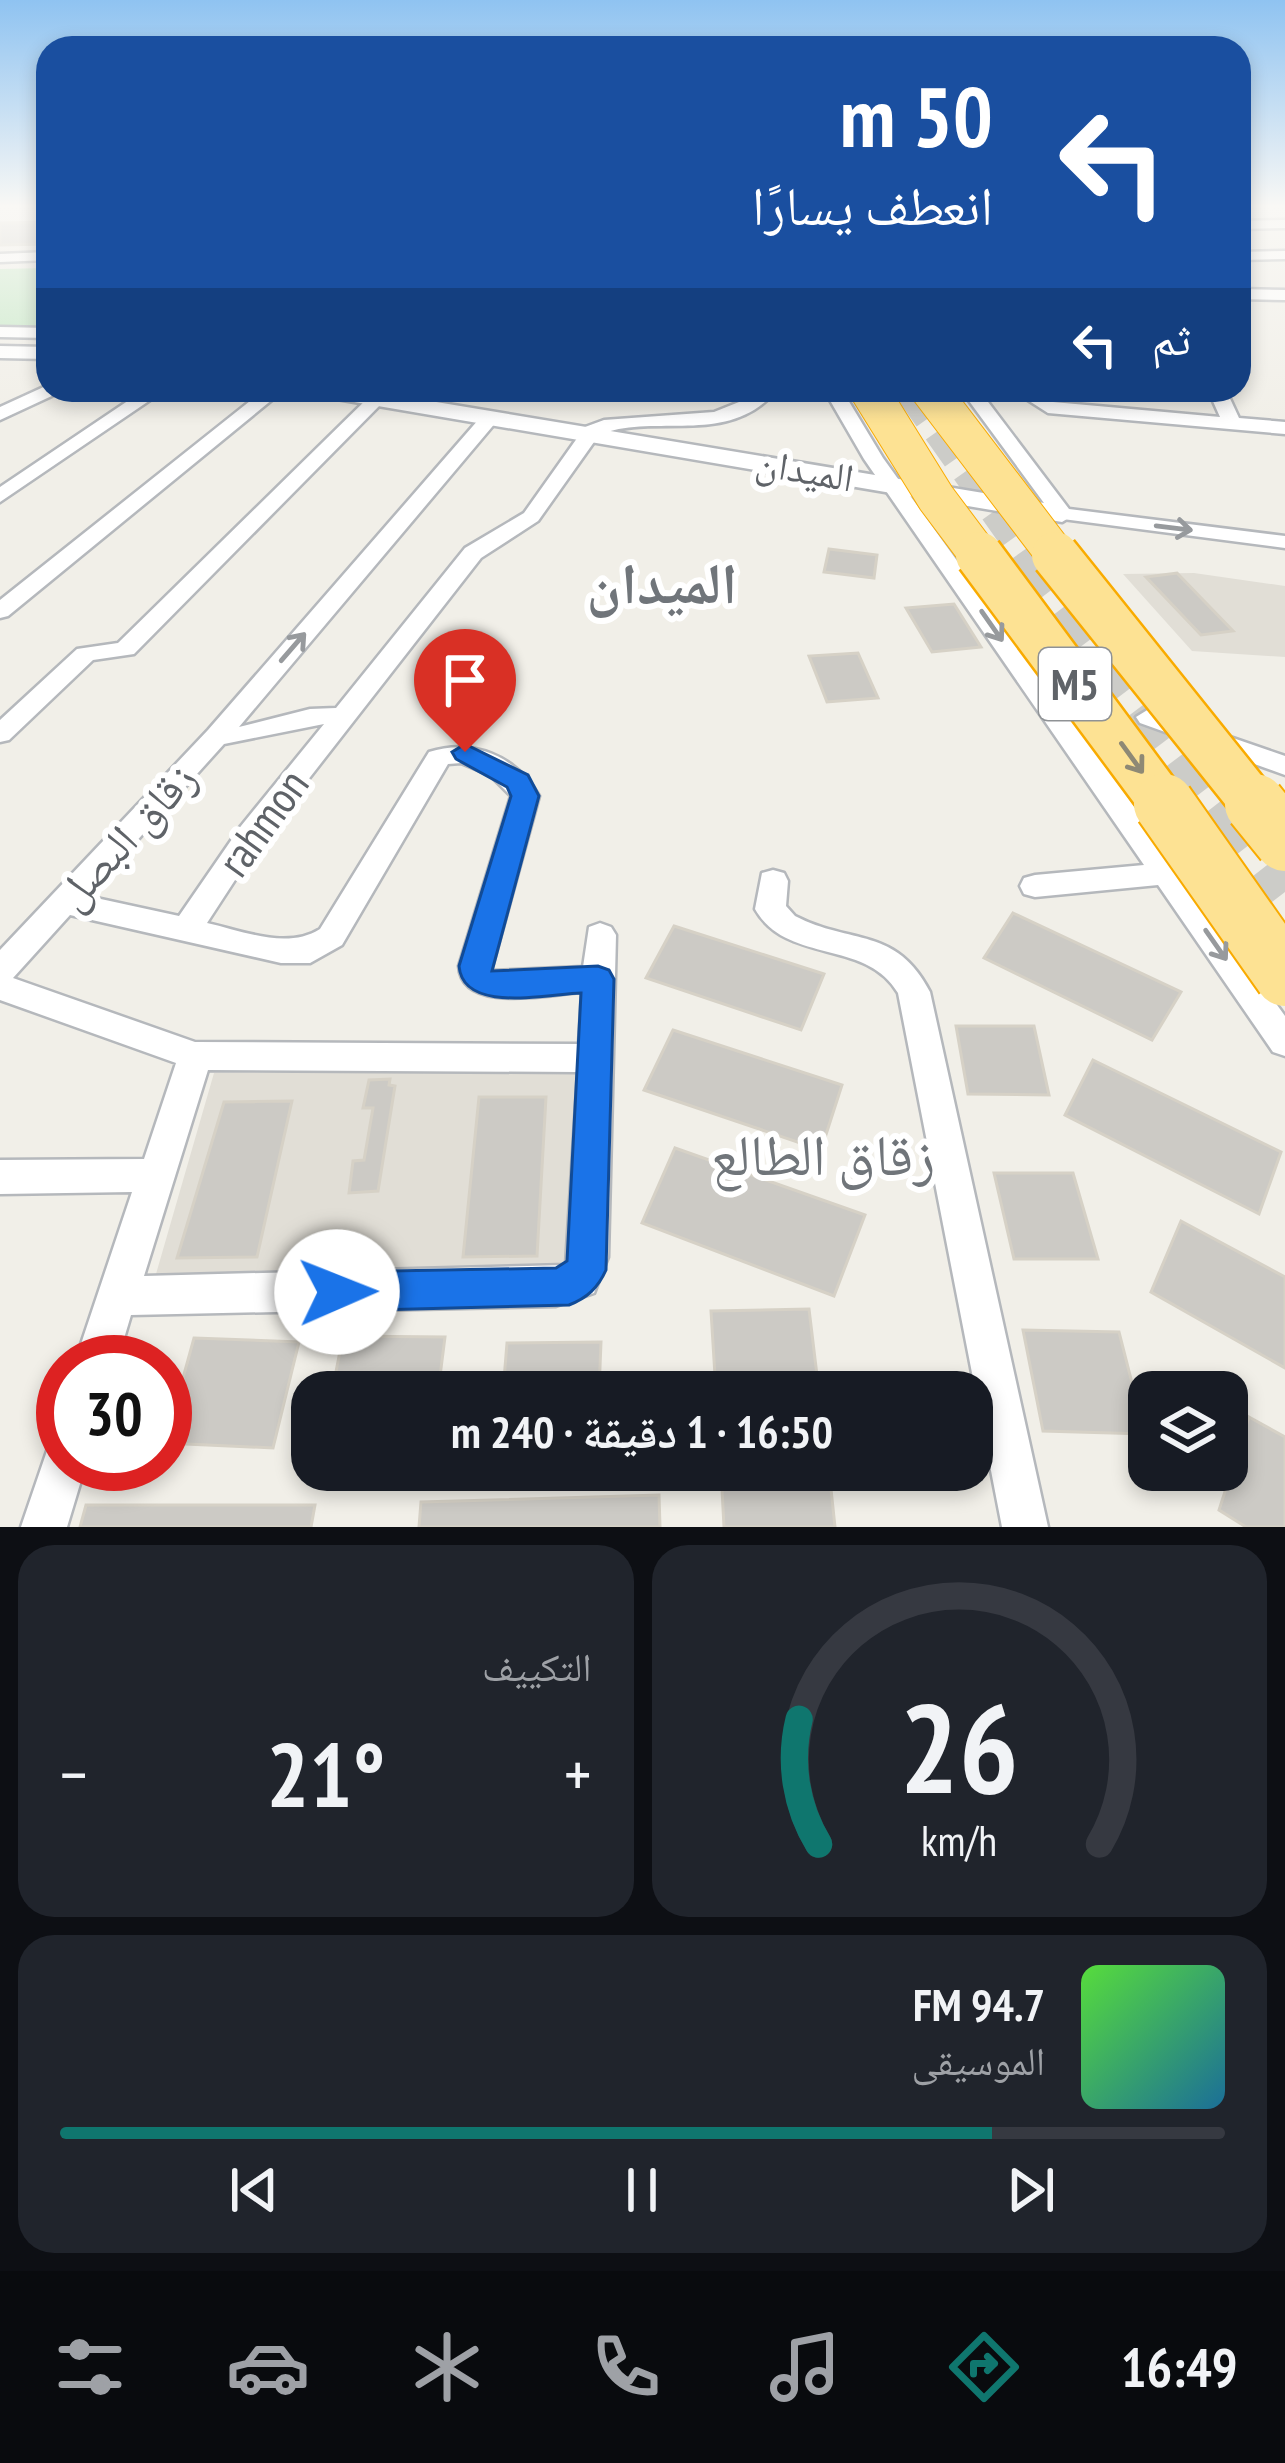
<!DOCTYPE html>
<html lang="ar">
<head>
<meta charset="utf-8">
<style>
  body { margin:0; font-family:"PT Sans Narrow","Noto Naskh Arabic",sans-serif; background:#20242c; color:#f1f3f6; direction:rtl; height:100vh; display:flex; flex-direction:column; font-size:45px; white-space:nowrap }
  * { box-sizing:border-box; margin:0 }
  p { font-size:39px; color:#9ea1a6 }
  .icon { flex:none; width:66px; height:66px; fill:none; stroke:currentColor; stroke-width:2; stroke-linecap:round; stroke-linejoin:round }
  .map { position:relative; height:1527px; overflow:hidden; direction:ltr }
  .details { display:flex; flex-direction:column; gap:18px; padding:18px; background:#0d0f14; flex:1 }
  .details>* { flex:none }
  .banner { position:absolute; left:36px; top:36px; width:1215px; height:366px; border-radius:36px; box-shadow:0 6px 18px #0003; direction:rtl; background:#1a4fa0; color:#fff; overflow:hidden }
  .fabs { position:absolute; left:1128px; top:1371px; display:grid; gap:24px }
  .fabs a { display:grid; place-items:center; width:120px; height:120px; border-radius:24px; background:#171b24; box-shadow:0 6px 18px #0003; font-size:60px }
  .speed { position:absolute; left:36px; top:1335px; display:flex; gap:24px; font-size:60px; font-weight:700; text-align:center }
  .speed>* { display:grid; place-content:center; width:156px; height:156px; border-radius:50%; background:#171b24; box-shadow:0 6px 18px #0003; line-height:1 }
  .speed .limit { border:18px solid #d22; background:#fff; color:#111 }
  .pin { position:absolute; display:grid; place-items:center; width:102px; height:102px; color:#fff; margin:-123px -51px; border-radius:50% 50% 50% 0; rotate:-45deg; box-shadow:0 0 12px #0007 }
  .pin .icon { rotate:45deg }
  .me { position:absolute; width:132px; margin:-66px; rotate:89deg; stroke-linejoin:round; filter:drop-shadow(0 0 9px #0008) }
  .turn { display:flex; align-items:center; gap:42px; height:252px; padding:0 60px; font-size:54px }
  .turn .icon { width:156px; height:156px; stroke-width:2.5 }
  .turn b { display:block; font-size:84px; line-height:102px }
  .then { display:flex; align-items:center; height:114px; padding:0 60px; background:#0003; gap:24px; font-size:45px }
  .big { font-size:90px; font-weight:800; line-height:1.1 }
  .details .widget { flex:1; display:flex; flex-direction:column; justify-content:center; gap:18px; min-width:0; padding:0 42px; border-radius:36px; background:#20242c }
  .details .dial { align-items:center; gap:0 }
  .dial svg { height:312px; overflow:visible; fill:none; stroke:#363941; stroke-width:7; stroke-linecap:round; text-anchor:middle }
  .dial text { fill:#f1f3f6; stroke:none }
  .song { display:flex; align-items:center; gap:36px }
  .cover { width:144px; height:144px; border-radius:18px; background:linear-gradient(135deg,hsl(110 70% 55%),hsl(200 70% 35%)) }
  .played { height:12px; border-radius:6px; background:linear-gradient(90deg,#0f766e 80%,#363941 80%) }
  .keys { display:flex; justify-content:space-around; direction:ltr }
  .heat { display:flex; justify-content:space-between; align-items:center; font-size:66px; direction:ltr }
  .details .tiles { flex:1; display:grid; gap:18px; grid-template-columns:1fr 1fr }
  .widget:last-child { grid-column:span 2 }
  .trip { position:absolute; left:291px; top:1371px; width:702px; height:120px; border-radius:36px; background:#171b24; box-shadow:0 6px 18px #0003; font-weight:800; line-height:120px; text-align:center; direction:rtl }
  .tabs { display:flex; height:192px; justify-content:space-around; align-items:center; background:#090b0e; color:#9ea1a6 }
  .tabs .icon { width:84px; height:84px }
  .tabs .current { color:#0f766e }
  .tabs b { font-size:54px; color:#f1f3f6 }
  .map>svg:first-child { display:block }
  .education { fill:#e1ded6 }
  .green { fill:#c5e8c5 }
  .building { fill:#cccac5; stroke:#d6d1c6; stroke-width:3 }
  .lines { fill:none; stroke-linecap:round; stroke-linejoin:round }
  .primary-tunnel-far2 { stroke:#ccccc8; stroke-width:33; stroke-dasharray:33 16; stroke-linecap:butt }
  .primary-tunnel-far1 { stroke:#ccccc8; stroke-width:42; stroke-dasharray:42 21; stroke-linecap:butt }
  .primary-tunnel { stroke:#ccccc8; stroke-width:52; stroke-dasharray:52 27; stroke-linecap:butt }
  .minor-casing { stroke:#b5b8bc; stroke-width:5 }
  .tertiary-casing { stroke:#b5b8bc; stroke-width:5 }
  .minor { fill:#fff; fill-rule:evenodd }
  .tertiary { fill:#fff; fill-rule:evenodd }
  .motorway-bridge-far2-casing { stroke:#f9ab00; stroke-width:40; stroke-linecap:butt }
  .motorway-bridge-far1-casing { stroke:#f9ab00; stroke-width:51; stroke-linecap:butt }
  .motorway-bridge-casing { stroke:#f9ab00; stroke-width:64; stroke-linecap:butt }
  .motorway-bridge-far2 { stroke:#fde293; stroke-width:38 }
  .motorway-bridge-far1 { stroke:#fde293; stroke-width:46 }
  .motorway-bridge { stroke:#fde293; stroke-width:60 }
  .oneway { stroke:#979a9d }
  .oneway2 { stroke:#8e8975 }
  .route { fill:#1a73e8; stroke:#114b97; stroke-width:3 }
  .labels { text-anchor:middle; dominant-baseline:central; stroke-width:12; stroke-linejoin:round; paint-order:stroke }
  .far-street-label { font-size:39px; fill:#5f6368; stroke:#fff }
  .shield { fill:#fff; stroke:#8f9295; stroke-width:3 }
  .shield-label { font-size:42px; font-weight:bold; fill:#5f6368 }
  .street-label { font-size:45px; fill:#5f6368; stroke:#fff }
  .district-label { font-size:57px; font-weight:bold; fill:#70757a; stroke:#fff }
  .near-neighbourhood-label { font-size:57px; fill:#70757a; stroke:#fff }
</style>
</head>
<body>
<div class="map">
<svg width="1285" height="1527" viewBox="0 0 1285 1527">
  <rect width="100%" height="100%" fill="#f1efe8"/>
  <!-- education -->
  <path class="education" d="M1194 573 1285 586V657L1192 651 1123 574Z
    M580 1069 570 1273 156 1274 214 1073Z"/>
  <!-- green -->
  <path class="green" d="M48 268V330H0V269Z"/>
  <!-- building -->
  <path class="building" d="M48 222V244L0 245V223Z
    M829 549 877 555 874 578 824 572Z
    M1177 573 1233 631 1201 635 1146 577Z
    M954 604 981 647 932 652 906 608Z
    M858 653 878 698 827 702 809 656Z
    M1013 913 1181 992 1152 1040 984 958Z
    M674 926 824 974 801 1030 646 978Z
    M956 1026H1034L1049 1095 968 1094Z
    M673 1030 842 1085 821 1150 644 1090Z
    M1093 1060 1281 1152 1259 1214 1065 1115Z
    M390 1079 389 1085 395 1086 378 1191 349 1193 353 1161 364 1160 373 1108H363L369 1080Z
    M479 1097H546L537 1256 463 1257Z
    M292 1101 257 1257 177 1258 224 1102Z
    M675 1148 865 1215 834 1296 642 1223Z
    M994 1173H1073L1098 1259H1014Z
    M1181 1221 1285 1277V1368L1151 1292Z
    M809 1309 819 1392H716L711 1311Z
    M1023 1330 1119 1332 1145 1434 1043 1431Z
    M343 1336 445 1337 438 1392H332Z
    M194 1338 299 1342 273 1448 165 1443Z
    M601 1342 599 1392H503L507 1343Z
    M1249 1417 1285 1437V1527H1246L1219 1510Z
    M721 1470H829L835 1527H724Z
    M659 1495 660 1527H419L421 1502Z
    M86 1505H315L311 1527H80Z"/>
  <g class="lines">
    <!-- primary-tunnel-far2 -->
    <path class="primary-tunnel-far2" d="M911 390 1030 558"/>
    <!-- primary-tunnel-far1 -->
    <path class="primary-tunnel-far1" d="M1028 555 1219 807"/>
    <!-- primary-tunnel -->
    <path class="primary-tunnel" d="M1217 804 1285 892"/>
    <defs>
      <path id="minor" d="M1285 220V228L1239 229V221Z
        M1285 251V259L1239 260V252Z
        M48 252V260L0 262V254Z
        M1239 289 1285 290V300L1239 299Z
        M0 327 48 328V338L0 337Z
        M48 385V390H59L56 394 0 420V407Z
        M144 390H165L0 502V487Z
        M264 390H284L8 616 0 618V600Z
        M402 390H424L403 404H391V396Z
        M758 390H777C728 448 655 412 599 435L538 521 481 558 261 840 207 923C243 931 287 950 320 929L429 752C473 738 516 756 539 796L491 971 583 967 589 927 600 923 611 927 616 935 608 1257 594 1293 556 1306 131 1315 117 1362H75L132 1192 0 1194V1160L144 1159 176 1063 0 1000V950L208 730 486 411 502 415 239 727 310 709 336 708 465 548 524 513 585 427 604 420 714 412 749 398ZM324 724 241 826 179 916 87 896 224 744ZM461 763 490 775 511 796 459 966C462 1014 548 994 582 992L579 1044 195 1042 13 978 70 915 281 963H310L342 945 448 764ZM208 1070 578 1072 566 1265 144 1276Z
        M824 390H842L883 458 1285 1016V1056L1273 1052 1158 885 1035 897 1024 894 1020 886 1024 878 1035 875 1144 865 864 459Z
        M961 390H979L1069 509 1285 536V548L1055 518Z
        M1012 390H1033L1053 402 1220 417 1208 390H1226L1239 418 1285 422V434L1048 413Z
        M372 394 387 398 134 654 93 660 9 740 0 742V720L77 649 118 643Z
        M1149 709 1285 756V775L1140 723 1136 717Z
        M773 870 784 873 788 881 786 906 795 916C851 945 896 926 930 992L1048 1527H1002L898 993C866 938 787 965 755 909L762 873Z
        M63 1442V1464H86L67 1527H21L48 1448Z"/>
      <path id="tertiary" d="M0 346 48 347V359L0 358Z
        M314 390H364L1062 506 1075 514 1062 522 325 397Z"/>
    </defs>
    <!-- minor casing -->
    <use href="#minor" class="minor-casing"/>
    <!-- tertiary casing -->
    <use href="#tertiary" class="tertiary-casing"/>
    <!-- minor -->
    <use href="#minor" class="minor"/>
    <!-- tertiary -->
    <use href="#tertiary" class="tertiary"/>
    <defs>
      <path id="motorway-bridge-far2" d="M869 390 936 498 981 558
        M930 390 1058 558"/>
      <path id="motorway-bridge-far1" d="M979 555 1166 807
        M1055 555 1257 807"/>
      <path id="motorway-bridge" d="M1164 804 1285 976
        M1255 804 1285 841"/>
    </defs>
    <!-- motorway-bridge-far2 casing -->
    <use href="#motorway-bridge-far2" class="motorway-bridge-far2-casing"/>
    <!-- motorway-bridge-far1 casing -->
    <use href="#motorway-bridge-far1" class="motorway-bridge-far1-casing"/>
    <!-- motorway-bridge casing -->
    <use href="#motorway-bridge" class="motorway-bridge-casing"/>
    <!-- motorway-bridge-far2 -->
    <use href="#motorway-bridge-far2" class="motorway-bridge-far2"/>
    <!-- motorway-bridge-far1 -->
    <use href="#motorway-bridge-far1" class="motorway-bridge-far1"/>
    <!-- motorway-bridge -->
    <use href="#motorway-bridge" class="motorway-bridge"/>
  </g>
  <!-- one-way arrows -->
  <defs><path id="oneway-shaft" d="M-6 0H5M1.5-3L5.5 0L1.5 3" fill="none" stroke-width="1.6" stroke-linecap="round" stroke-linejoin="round" transform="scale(3)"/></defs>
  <g class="oneway">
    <use href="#oneway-shaft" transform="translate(1174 528) rotate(7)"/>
    <use href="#oneway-shaft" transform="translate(992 626) rotate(55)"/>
    <use href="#oneway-shaft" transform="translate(293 647) rotate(-49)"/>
    <use href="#oneway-shaft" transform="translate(1216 945) rotate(55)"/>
  </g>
  <use class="oneway2" href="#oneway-shaft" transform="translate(1132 758) rotate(54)"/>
  <!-- sky -->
  <linearGradient id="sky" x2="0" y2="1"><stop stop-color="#8fc3f1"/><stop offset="0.49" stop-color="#f9f8f5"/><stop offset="1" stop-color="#f9f8f5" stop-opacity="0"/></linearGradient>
  <rect width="1285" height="421" fill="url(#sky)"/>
  <!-- route -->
  <path class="route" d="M465 744 528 775 539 796 492 971 598 966 609 970 614 979 606 1270C598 1288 587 1298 569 1305L337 1311 322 1306 316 1292 322 1278 337 1272 556 1268 567 1261 581 993C547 994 463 1014 459 966L511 796 507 787 456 759 452 752Z"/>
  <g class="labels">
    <!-- far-street labels -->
    <g class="far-street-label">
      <text transform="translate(805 469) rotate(10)">الميدان</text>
    </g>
    <!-- shield labels -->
    <rect class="shield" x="1039" y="648" width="72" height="72" rx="9"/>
    <g class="shield-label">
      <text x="1075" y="684">M5</text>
    </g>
    <!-- street labels -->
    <g class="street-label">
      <text transform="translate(262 822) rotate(-54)">rahmon</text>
      <text transform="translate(125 835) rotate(-47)">زقاق البصل</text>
    </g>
    <!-- district labels -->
    <g class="district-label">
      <text x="662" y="583">الميدان</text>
    </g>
    <!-- near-neighbourhood labels -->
    <g class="near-neighbourhood-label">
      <text x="823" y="1154">زقاق الطالع</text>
    </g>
  </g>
</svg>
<div class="fabs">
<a><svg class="icon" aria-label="layers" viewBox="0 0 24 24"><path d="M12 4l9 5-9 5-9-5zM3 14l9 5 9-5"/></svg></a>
</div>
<div class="speed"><div class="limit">30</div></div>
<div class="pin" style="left:465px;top:752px;background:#d93025"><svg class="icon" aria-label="arrive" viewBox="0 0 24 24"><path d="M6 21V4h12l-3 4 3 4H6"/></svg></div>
<svg class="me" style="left:337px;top:1292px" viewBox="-20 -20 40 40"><circle r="19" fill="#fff"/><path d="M0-13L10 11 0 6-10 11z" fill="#1a73e8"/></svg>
<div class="trip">16:50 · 1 دقيقة · 240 m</div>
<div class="banner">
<div class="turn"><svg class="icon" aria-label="left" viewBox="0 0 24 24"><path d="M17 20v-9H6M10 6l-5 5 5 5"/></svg><div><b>50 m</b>انعطف يسارًا</div></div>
<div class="then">ثم<svg class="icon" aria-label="left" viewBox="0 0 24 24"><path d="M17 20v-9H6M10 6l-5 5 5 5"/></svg></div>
</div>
</div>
<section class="details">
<div class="tiles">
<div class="widget dial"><svg viewBox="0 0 100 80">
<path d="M14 69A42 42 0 1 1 86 69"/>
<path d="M14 69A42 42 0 0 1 9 37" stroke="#0f766e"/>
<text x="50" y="56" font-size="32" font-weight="700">26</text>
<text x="50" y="72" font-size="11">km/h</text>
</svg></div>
<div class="widget"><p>التكييف</p>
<div class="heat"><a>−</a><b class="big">21°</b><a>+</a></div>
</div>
<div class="widget">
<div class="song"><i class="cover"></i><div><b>94.7 FM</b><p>الموسيقى</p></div></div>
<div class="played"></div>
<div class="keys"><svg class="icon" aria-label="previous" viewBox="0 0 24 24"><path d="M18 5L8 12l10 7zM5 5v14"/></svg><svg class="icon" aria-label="pause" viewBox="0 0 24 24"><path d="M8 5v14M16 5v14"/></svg><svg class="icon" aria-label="next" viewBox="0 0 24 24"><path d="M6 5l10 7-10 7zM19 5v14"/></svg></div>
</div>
</div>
</section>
<nav class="tabs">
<b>16:49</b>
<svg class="icon current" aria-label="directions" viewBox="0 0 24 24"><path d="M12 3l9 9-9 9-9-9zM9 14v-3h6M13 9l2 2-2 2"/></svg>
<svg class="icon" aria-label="music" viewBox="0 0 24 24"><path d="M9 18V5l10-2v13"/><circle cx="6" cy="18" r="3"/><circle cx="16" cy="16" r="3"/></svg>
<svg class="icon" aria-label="phone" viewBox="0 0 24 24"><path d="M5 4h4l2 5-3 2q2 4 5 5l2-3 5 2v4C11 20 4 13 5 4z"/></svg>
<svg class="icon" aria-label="climate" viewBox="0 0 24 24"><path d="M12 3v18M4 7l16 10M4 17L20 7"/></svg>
<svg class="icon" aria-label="car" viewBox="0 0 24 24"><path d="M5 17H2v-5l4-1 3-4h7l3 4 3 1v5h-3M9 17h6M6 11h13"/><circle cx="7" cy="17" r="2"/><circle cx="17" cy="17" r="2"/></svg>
<svg class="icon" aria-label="filters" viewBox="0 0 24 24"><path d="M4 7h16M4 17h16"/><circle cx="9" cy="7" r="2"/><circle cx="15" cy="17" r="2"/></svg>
</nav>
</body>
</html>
